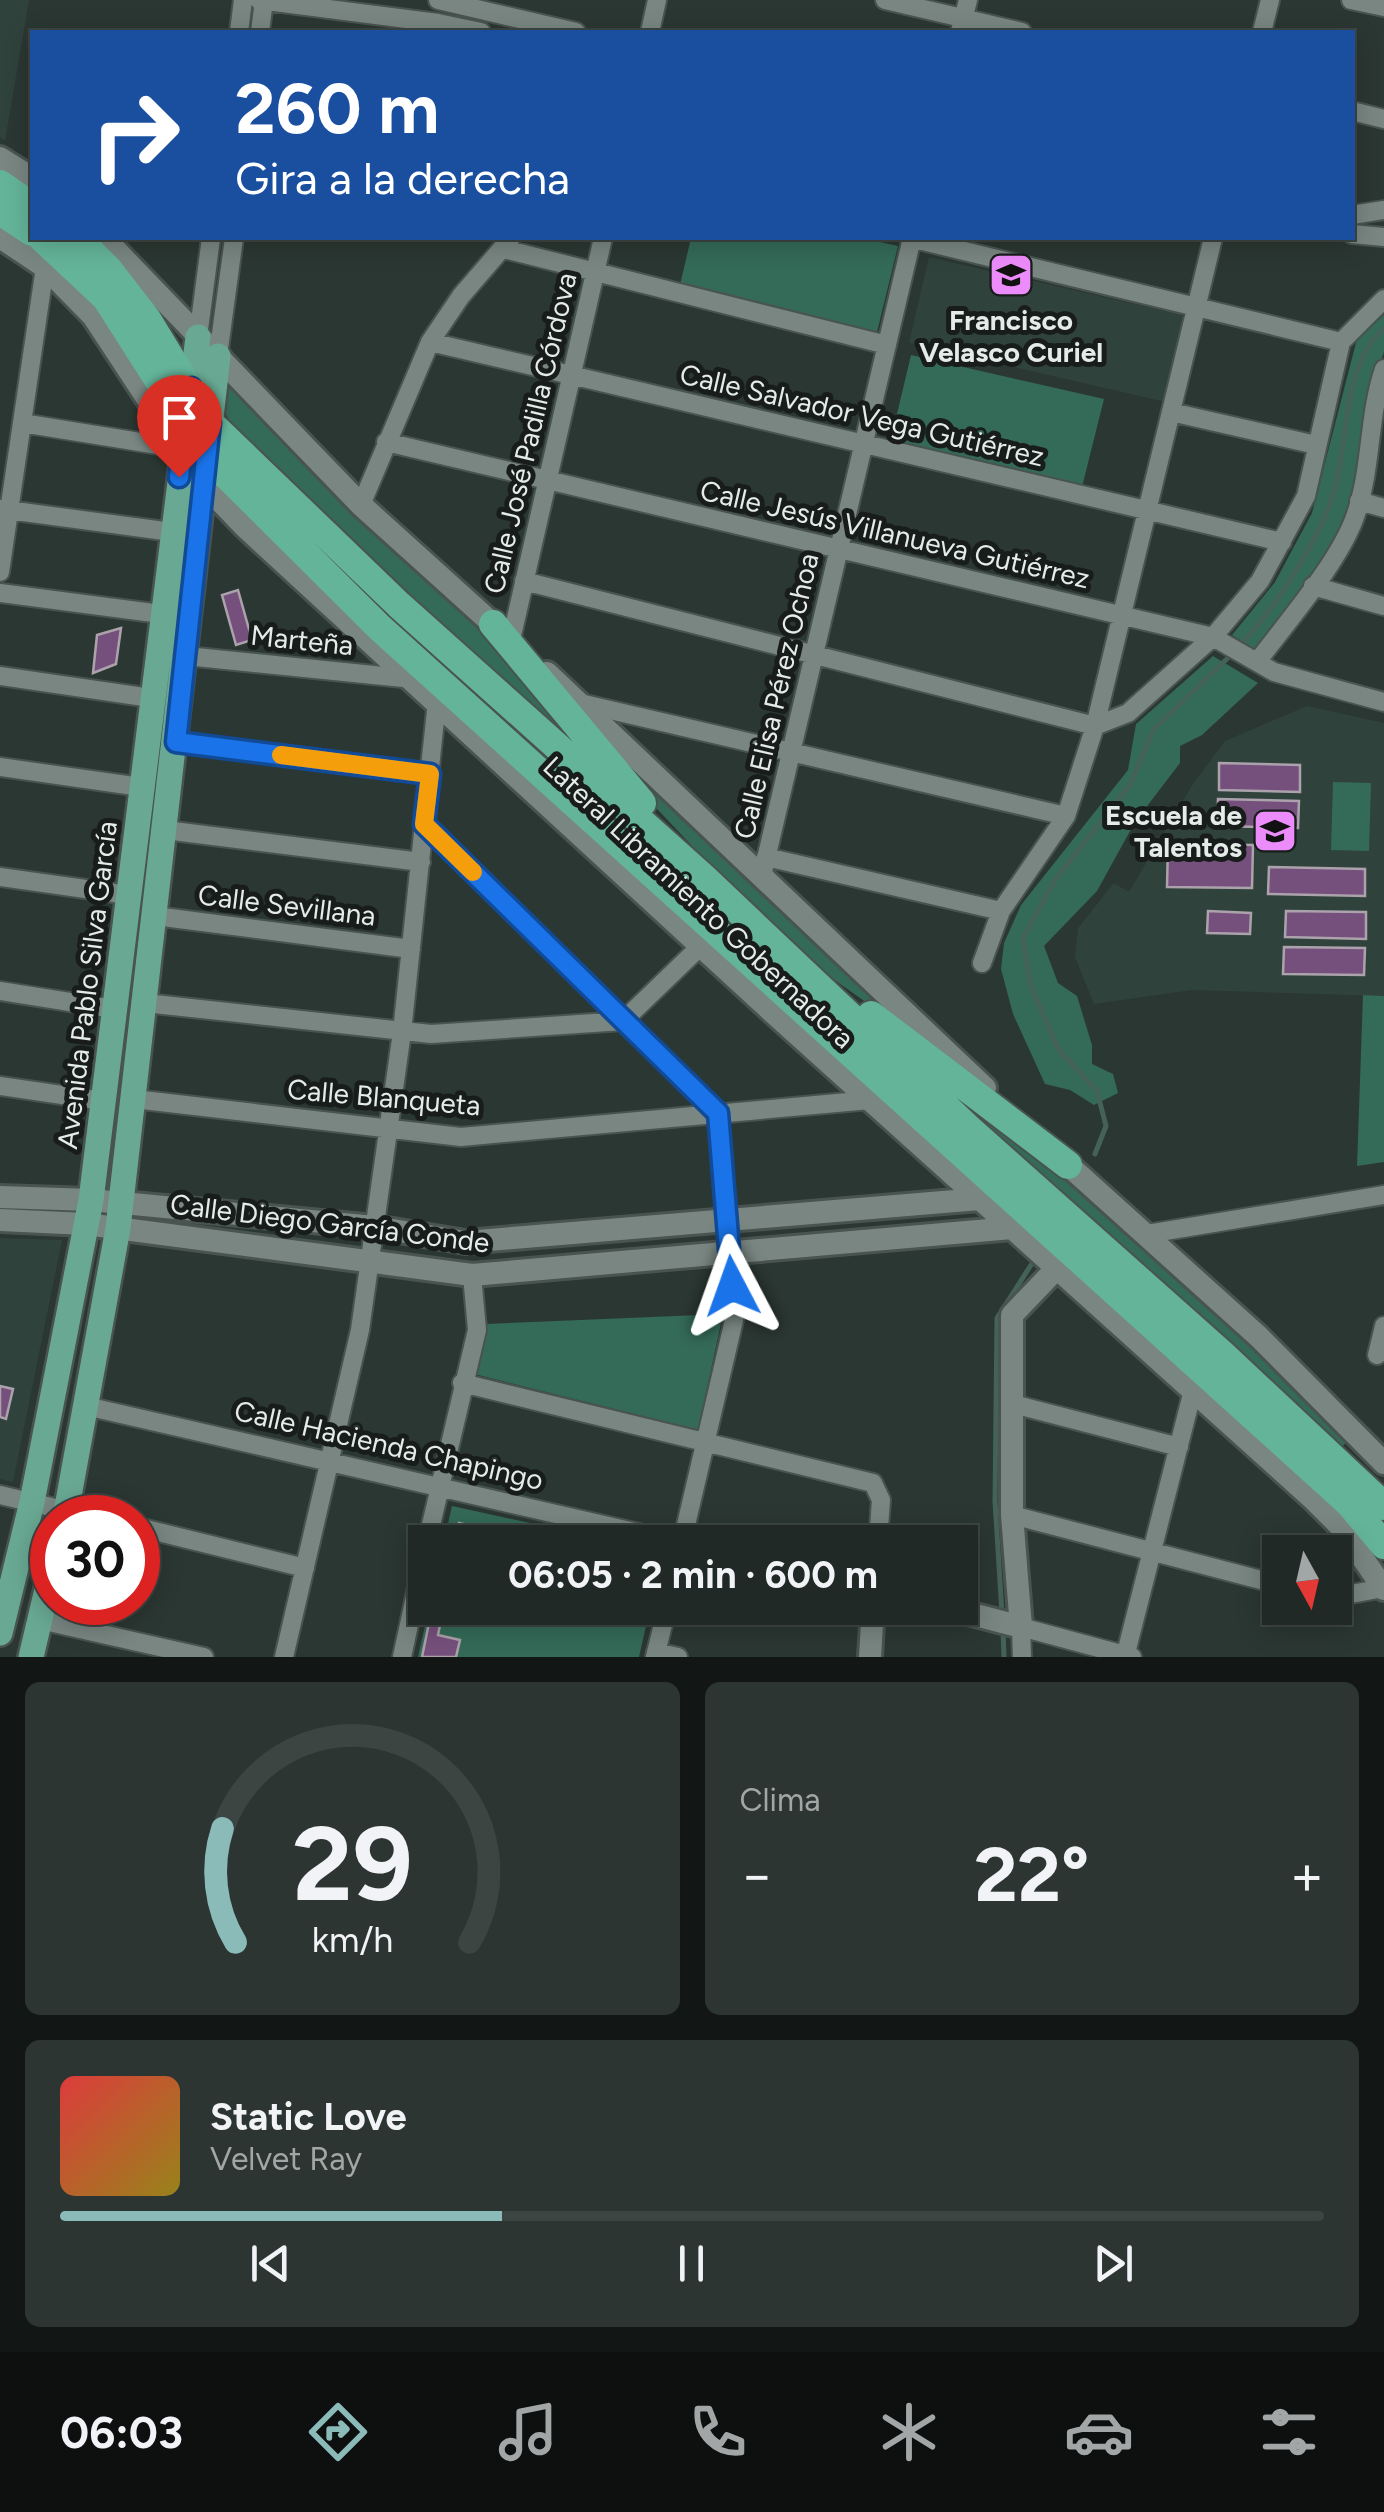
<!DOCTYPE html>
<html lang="es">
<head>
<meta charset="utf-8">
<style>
  body { margin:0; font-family:Figtree,sans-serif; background:#2d3532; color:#f1f3f6; height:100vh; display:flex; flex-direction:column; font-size:38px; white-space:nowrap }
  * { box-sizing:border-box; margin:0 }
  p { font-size:32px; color:#a2a6a7 }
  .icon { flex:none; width:55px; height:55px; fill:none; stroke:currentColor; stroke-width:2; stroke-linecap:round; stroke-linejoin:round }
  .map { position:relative; height:1657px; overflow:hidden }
  .panel { display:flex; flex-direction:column; gap:25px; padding:25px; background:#121715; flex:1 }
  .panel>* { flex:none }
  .hud { position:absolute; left:30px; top:30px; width:1325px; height:210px; border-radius:0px; box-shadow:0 5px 25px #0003,0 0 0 2px #3d4543; background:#1a4fa0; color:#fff; overflow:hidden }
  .needle { width:65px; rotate:172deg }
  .buttons { position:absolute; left:1262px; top:1535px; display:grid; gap:20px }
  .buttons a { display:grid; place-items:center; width:90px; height:90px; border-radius:0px; background:#202926; box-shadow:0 5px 25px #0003,0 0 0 2px #3d4543; font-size:50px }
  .speed { position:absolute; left:30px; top:1495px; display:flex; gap:20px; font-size:50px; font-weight:700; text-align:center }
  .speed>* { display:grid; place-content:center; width:130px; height:130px; border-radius:50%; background:#202926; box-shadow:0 5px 25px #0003,0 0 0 2px #3d4543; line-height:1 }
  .speed .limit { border:15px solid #d22; background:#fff; color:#111 }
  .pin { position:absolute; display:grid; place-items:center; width:85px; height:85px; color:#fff; margin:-102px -42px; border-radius:50% 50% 50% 0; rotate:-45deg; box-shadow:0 0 10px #0007 }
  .pin .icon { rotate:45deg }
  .me { position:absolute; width:110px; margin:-55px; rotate:356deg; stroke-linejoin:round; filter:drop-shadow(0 0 8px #0008) }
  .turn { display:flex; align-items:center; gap:35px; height:210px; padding:0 40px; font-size:45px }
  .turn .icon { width:130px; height:130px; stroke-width:2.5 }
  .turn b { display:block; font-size:70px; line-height:85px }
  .big { font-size:75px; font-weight:700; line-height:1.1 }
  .panel .widget { flex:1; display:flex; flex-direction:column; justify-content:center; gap:15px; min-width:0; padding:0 35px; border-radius:15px; background:#2d3532 }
  .panel .dial { align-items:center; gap:0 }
  .dial svg { height:260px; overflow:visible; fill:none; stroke:#3d4543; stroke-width:7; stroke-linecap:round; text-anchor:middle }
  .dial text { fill:#f1f3f6; stroke:none }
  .song { display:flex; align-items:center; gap:30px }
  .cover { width:120px; height:120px; border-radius:15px; background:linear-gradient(135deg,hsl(0 70% 55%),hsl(50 70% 35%)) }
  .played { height:10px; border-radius:5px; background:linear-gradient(90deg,#8bbbb9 35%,#3d4543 35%) }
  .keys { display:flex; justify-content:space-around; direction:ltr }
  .heat { display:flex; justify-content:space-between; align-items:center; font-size:55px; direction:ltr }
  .panel .tiles { flex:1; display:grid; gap:25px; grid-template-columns:1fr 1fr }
  .widget:last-child { grid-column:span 2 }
  .trip { position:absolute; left:408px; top:1525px; width:570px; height:100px; border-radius:0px; background:#202926; box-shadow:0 5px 25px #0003,0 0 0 2px #3d4543; font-weight:700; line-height:100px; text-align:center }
  .dock { display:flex; height:160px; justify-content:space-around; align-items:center; background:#0d100f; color:#a2a6a7 }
  .dock .icon { width:70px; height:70px }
  .dock .active { color:#8bbbb9 }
  .dock b { font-size:45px; color:#f1f3f6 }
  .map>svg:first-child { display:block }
  .built { fill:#30423c }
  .green { fill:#346a58 }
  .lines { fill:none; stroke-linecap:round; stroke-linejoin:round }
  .stream { stroke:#446259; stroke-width:5 }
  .building { fill:#76507c; stroke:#aba2ac; stroke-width:2.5 }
  .minor-casing { stroke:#495350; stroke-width:22 }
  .tertiary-casing { stroke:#495350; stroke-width:28 }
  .primary-casing { stroke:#495350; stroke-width:30 }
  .trunk-casing { stroke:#495350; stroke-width:32 }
  .minor { stroke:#798681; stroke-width:18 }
  .tertiary { stroke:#798681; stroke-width:22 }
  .primary { stroke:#69a994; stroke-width:25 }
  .trunk { stroke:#64b49a; stroke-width:28 }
  .route-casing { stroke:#114b97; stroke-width:25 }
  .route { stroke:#1a73e8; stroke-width:18 }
  .slow { stroke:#f59e0b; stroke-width:18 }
  .labels { text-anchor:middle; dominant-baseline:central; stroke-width:10; stroke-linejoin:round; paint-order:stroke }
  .poi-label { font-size:28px; font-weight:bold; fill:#e4ebe8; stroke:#181d1b }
  .street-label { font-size:28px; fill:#e4ebe8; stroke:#181d1b }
</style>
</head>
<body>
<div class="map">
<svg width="1384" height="1657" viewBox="0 0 1384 1657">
  <rect width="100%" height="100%" fill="#2b3732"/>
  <!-- built -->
  <path class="built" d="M0 0H29L5 141 0 137Z
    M929 257 1186 316 1166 402 909 343Z
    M1307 706 1384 723V996L1192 990 1094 1004 1075 957 1078 928 1114 883 1129 892 1191 787 1225 741Z
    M0 1238 62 1240 13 1482 0 1479Z"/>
  <!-- green -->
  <path class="green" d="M691 238H862L898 246 877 332 680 285Z
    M1384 315V352L1368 398 1350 511 1305 589 1259 652 1232 635 1275 582 1312 513 1357 339Z
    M911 355 1104 399 1082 487 890 443Z
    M222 375 490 632 598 770 241 440 222 408Z
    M1213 656 1258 683 1202 735 1180 746V763L1135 822 1097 891 1044 946 1058 983 1077 996 1092 1045V1064L1113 1074 1118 1093 1094 1105 1070 1090 1045 1084 1013 1014 1001 969 1004 943 1021 905 1128 770 1136 724Z
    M619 754 937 1052 786 946 612 761Z
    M1333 782 1371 783 1369 851 1331 850Z
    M1363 995 1384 996V1162L1357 1166Z
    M925 1073 1053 1164 1255 1343 1350 1438 1341 1448Z
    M723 1314 698 1430 474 1374 486 1324Z
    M452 1506 617 1542H444Z
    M429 1608H650L639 1657H418Z"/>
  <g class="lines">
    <!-- stream -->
    <path class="stream" d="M1239 646C1274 610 1322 537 1335 488 1349 438 1342 364 1384 329
      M1095 1154 1106 1126 1097 1091 1058 1049 1030 983 1023 938 1055 880 1130 785 1154 729 1232 654
      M1002 1614 995 1501 997 1318 1031 1265
      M1003 1630 1004 1657"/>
  </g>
  <!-- building -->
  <path class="building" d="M238 590 252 640 236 645 222 595Z
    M121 628 116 664 93 673 97 635Z
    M1219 763 1300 765V792L1219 790Z
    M1218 799 1299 801 1298 828 1217 826Z
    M1168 844 1253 845 1252 888 1167 887Z
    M1269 867 1365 869V896L1268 894Z
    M1208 911 1251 913 1250 934 1207 933Z
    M1286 911 1366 912V939L1285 937Z
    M1284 947 1365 948 1364 975 1283 974Z
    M0 1386 13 1389 6 1419 0 1417Z
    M459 1523 476 1527 473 1542H455Z
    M430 1618 441 1620 438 1635 460 1640 456 1657H422Z"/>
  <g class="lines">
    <defs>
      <path id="minor" d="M259 0 438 23 481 32
        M438 0 576 32
        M885 0 1022 32
        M1351 0 1384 7
        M239 32 243 0
        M260 32 264 0
        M650 32 657 0
        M960 32 968 0
        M1262 32 1270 0
        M1352 111 1384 119
        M1352 215 1384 210
        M1352 234 1384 237
        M910 238 1341 342
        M504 249 887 345
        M198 337 211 238
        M430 342 1282 542
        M218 356 234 238
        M1171 412 1316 445
        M22 423 183 449
        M386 442 1213 637 1274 672 1384 702
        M1359 501 1384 508
        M361 505 430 342 461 296 511 238
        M0 509 172 532
        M0 572 45 267
        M524 581 1095 726 1213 238
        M1313 586 1384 606
        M0 593 161 614
        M511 640 603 238
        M186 656 413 679
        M1257 662C1287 622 1341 560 1356 514 1372 467 1368 416 1384 369
        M0 676 151 698
        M580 703 1066 816
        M175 741 430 774
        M0 767 141 787
        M425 824 719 1113 734 1320 682 1542
        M165 830 421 862
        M766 857 1001 911
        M762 876 912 238
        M0 877 128 895
        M155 916 411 949
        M982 963 1001 911 1066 816 1095 726 1128 713 1213 637 1260 581 1306 496 1341 342 1384 299
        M0 991 114 1009
        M145 1003 431 1034 623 1021 709 938
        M0 1086 103 1101
        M134 1099 461 1137 870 1100
        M1147 1234 1384 1195
        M1377 1355 1384 1326
        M462 1383 873 1483 881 1500 878 1542
        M1013 1404 1179 1447
        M86 1406 678 1542
        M0 1495 98 1518
        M1012 1515 1280 1585
        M138 1527 305 1568
        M427 1542 477 1330 472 1275
        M1335 1597 1383 1588
        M40 1620 204 1657
        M656 1652 678 1657
        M284 1657 360 1330 402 1032 437 701
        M402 1657 425 1551
        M655 1657 667 1608
        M1022 1657 1021 1627 1132 1657
        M1125 1657 1192 1394"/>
      <path id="tertiary" d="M0 158 32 178
        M0 237 45 267 93 316 202 482 245 527 768 1008 1312 1498 1341 1527 1384 1589
        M104 238 361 505 505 635
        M547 673 985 1088
        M1056 1154 1259 1337 1384 1463
        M0 1197 91 1200 375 1227 465 1242 979 1199
        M0 1220 86 1224 472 1275 1012 1228
        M949 1608 1021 1627 1012 1515V1315L1057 1268
        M870 1657 873 1608"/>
      <path id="primary" d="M65 1518 118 1228 218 356
        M0 1633 32 1502 91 1200 198 337
        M31 1657 52 1568"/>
      <path id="trunk" d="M0 184 32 206
        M0 211 32 232
        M42 238 106 298 206 455 380 628 1349 1503 1384 1545
        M77 238 109 270 147 319 210 423 399 605 704 878 968 1128 1222 1354 1384 1506
        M493 624 642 803
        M871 1015 1068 1165"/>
    </defs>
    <!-- minor casing -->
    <use href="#minor" class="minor-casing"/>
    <!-- tertiary casing -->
    <use href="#tertiary" class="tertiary-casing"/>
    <!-- primary casing -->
    <use href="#primary" class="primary-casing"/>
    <!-- trunk casing -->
    <use href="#trunk" class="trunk-casing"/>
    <!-- minor -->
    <use href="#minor" class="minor"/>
    <!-- tertiary -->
    <use href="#tertiary" class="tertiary"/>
    <!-- primary -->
    <use href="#primary" class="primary"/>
    <!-- trunk -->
    <use href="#trunk" class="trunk"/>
  </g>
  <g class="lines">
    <defs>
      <path id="route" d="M179 477 191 388 210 423 176 742 430 774 424 824 718 1113 732 1286"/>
    </defs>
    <!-- route casing -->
    <use href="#route" class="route-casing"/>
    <!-- route -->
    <use href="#route" class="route"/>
    <!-- slow -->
    <path class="slow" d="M281 755 430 774 424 824 473 872"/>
  </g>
  <!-- icons -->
  <defs>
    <symbol id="school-square" viewBox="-11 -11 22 22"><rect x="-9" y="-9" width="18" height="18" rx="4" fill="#ec8cfb" stroke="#181d1b"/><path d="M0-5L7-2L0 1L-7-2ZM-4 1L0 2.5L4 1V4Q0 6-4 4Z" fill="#111"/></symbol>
  </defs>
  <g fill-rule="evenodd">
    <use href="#school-square" x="986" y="250" width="50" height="50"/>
    <use href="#school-square" x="1250" y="806" width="50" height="50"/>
  </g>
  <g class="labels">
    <!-- poi labels -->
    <g class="poi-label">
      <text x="1011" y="320">Francisco<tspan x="1011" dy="32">Velasco Curiel</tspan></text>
      <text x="1242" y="815" text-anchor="end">Escuela de<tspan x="1242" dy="32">Talentos</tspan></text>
    </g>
    <!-- street labels -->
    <g class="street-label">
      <text transform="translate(862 415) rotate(13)">Calle Salvador Vega Gutiérrez</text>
      <text transform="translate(530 433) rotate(-77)">Calle José Padilla Córdova</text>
      <text transform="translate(895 534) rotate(13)">Calle Jesús Villanueva Gutiérrez</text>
      <text transform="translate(302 640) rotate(6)">Marteña</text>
      <text transform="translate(776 696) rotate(-77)">Calle Elisa Pérez Ochoa</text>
      <text transform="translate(699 902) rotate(43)">Lateral Libramiento Gobernadora</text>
      <text transform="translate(287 905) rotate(7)">Calle Sevillana</text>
      <text transform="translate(87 985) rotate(-83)">Avenida Pablo Silva García</text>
      <text transform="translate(384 1097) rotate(5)">Calle Blanqueta</text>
      <text transform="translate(330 1223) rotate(7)">Calle Diego García Conde</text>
      <text transform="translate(389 1445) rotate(13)">Calle Hacienda Chapingo</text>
    </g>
  </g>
</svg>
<div class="buttons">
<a><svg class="needle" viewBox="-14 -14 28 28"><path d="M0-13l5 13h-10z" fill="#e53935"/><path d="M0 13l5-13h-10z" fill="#a2a6a7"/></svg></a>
</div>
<div class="speed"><div class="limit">30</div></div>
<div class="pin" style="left:179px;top:477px;background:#d93025"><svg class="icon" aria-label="arrive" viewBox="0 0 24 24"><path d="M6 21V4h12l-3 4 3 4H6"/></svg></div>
<svg class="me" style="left:732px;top:1286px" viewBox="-20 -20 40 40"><path d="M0-17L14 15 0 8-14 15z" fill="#1a73e8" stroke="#fff" stroke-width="4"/></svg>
<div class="trip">06:05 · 2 min · 600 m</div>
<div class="hud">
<div class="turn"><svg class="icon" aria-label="right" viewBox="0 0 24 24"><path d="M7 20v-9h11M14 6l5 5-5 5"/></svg><div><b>260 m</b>Gira a la derecha</div></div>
</div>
</div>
<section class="panel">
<div class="tiles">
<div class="widget dial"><svg viewBox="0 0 100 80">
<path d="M14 69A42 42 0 1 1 86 69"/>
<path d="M14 69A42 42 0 0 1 10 34" stroke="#8bbbb9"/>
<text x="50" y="56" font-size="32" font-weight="700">29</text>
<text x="50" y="72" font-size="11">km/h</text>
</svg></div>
<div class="widget"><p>Clima</p>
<div class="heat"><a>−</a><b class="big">22°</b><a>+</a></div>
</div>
<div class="widget">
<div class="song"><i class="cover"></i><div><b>Static Love</b><p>Velvet Ray</p></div></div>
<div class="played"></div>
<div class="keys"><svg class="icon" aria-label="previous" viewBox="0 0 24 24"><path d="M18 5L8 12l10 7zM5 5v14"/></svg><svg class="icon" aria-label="pause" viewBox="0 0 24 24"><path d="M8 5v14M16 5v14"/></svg><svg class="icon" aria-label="next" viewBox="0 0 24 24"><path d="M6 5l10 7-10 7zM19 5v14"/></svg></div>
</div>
</div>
</section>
<nav class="dock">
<b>06:03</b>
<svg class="icon active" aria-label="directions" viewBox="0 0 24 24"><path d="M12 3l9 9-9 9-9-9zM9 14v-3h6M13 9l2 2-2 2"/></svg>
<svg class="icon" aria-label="music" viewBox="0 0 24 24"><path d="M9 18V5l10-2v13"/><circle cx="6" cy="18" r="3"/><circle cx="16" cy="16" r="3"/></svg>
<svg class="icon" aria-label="phone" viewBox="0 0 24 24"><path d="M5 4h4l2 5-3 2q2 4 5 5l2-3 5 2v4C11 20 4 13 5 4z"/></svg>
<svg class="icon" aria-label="climate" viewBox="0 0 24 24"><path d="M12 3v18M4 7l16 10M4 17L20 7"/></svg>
<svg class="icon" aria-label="car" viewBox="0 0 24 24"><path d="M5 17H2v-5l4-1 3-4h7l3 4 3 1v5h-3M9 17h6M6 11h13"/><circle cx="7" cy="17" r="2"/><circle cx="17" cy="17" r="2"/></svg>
<svg class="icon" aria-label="filters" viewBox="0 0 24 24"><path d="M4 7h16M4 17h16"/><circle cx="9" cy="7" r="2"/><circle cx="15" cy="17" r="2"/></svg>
</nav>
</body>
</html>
